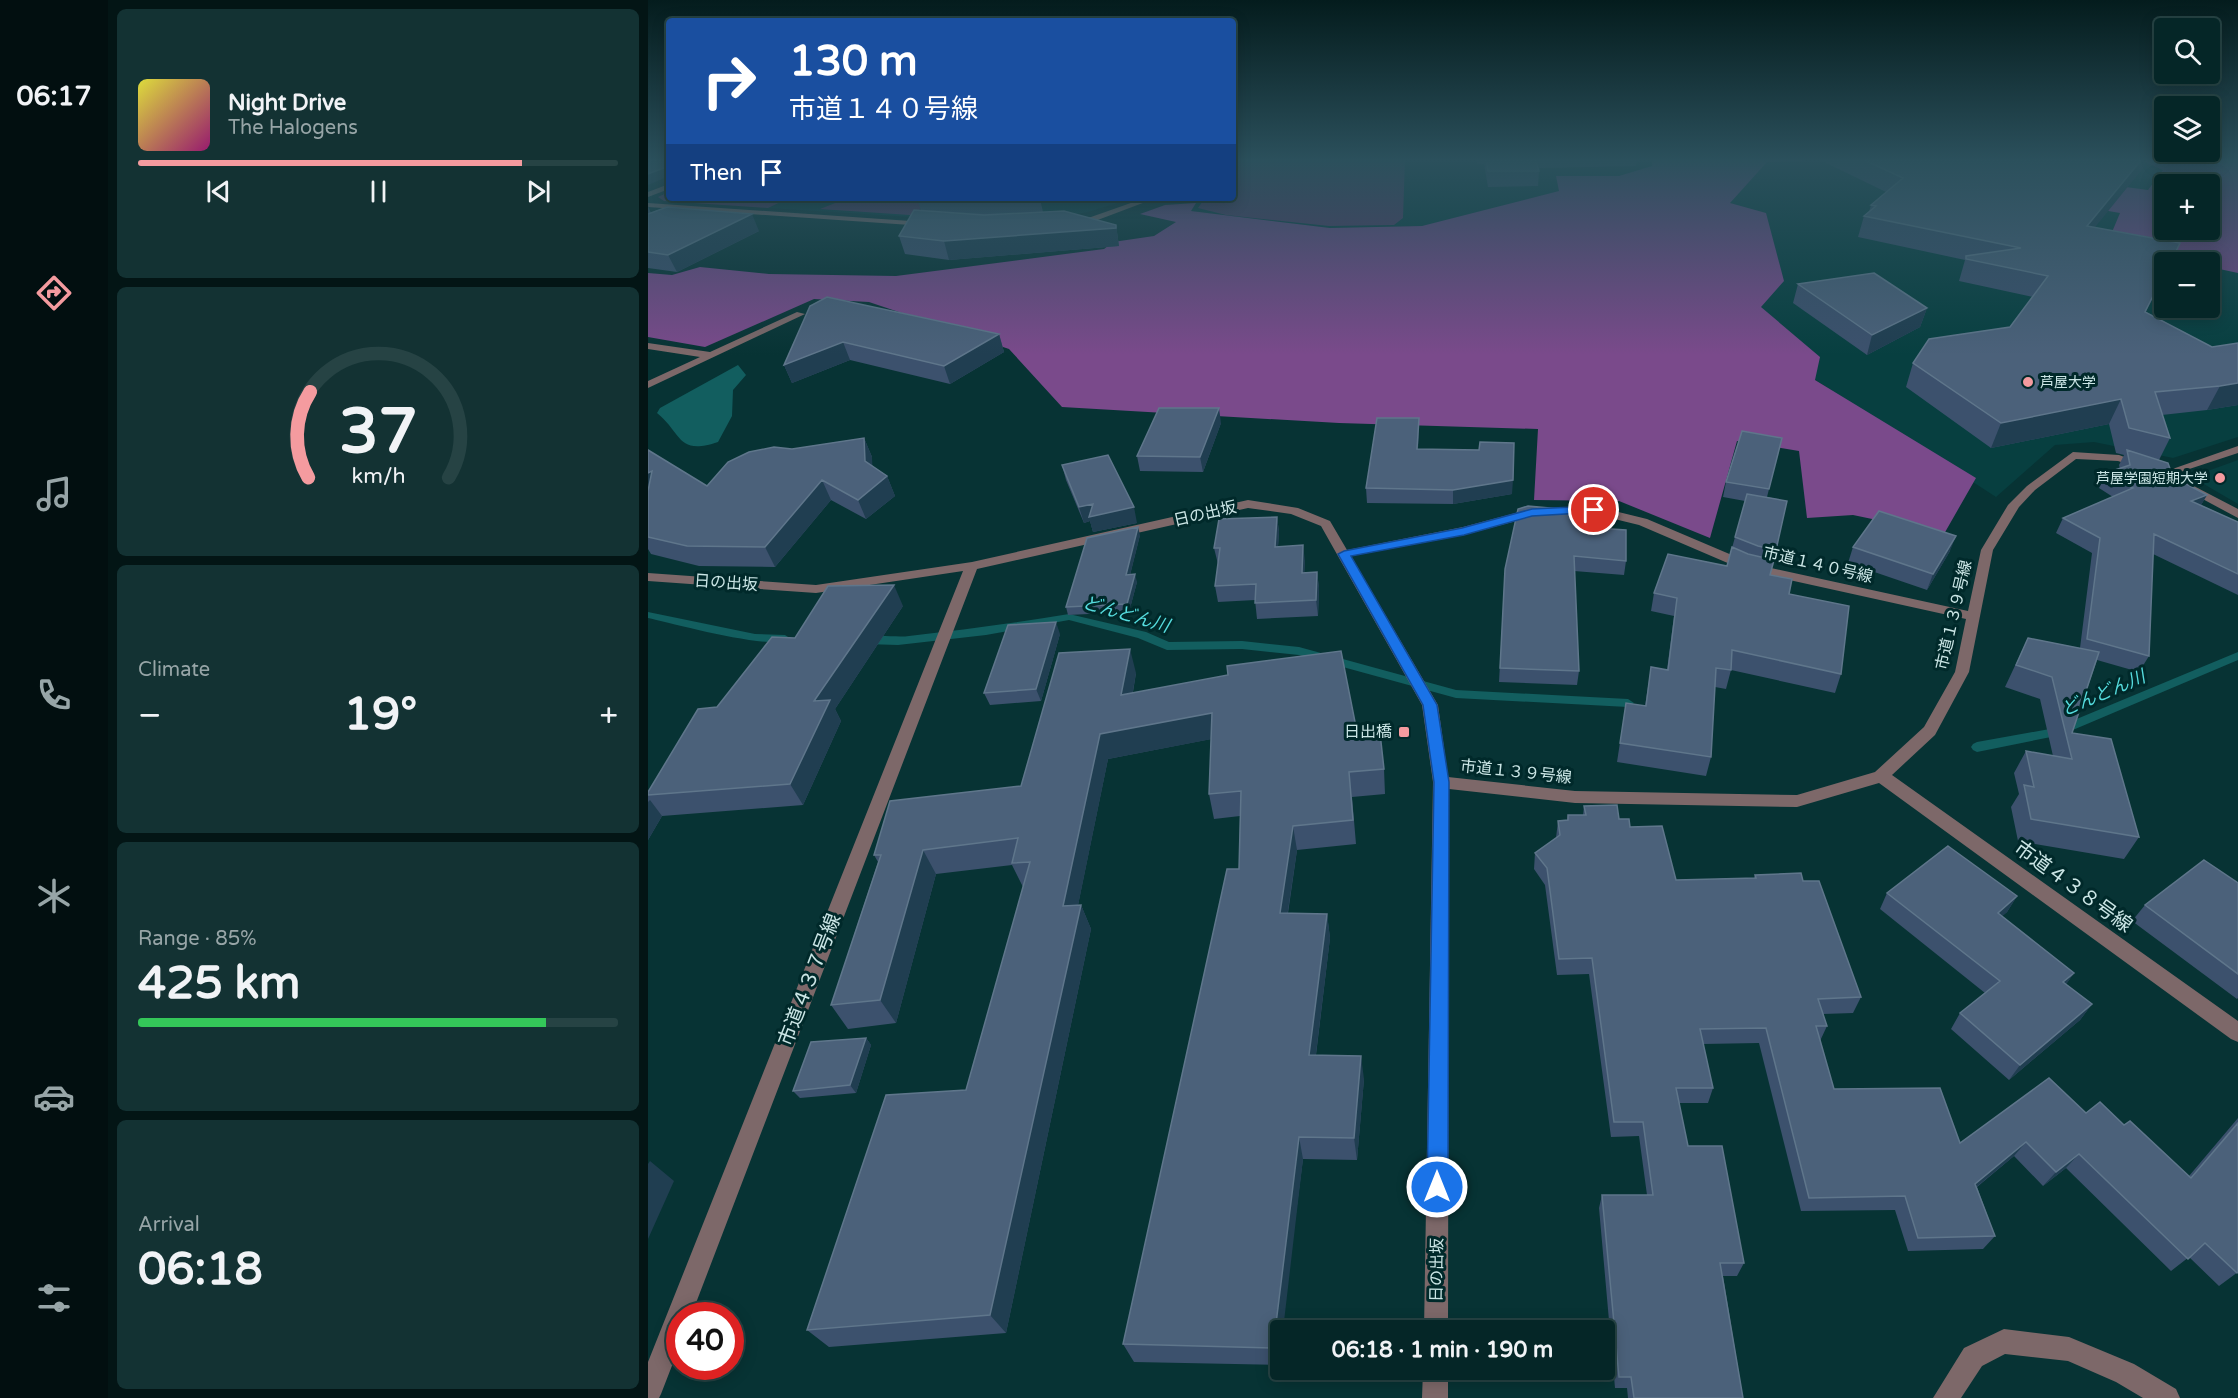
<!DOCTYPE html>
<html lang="en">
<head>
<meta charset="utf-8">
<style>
  body { margin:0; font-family:"Varela Round","Noto Sans JP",sans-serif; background:#133233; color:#f1f3f6; height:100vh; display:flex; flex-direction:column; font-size:22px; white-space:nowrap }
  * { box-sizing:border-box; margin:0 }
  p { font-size:20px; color:#97a5a7 }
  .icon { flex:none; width:33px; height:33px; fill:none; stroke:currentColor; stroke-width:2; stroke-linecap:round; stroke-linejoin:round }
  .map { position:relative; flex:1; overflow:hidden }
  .panel { display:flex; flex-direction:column; gap:9px; padding:9px; background:#031515; width:540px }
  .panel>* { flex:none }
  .banner { position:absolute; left:18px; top:18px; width:570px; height:183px; border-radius:6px; box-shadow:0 3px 15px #0003,0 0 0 2px #264344; background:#1a4fa0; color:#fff; overflow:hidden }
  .fabs { position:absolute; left:1506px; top:18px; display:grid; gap:12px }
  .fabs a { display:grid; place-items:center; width:66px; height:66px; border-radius:6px; background:#052627; box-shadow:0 3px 15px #0003,0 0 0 2px #264344; font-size:30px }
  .speed { position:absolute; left:18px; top:1302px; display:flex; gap:12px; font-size:30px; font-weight:700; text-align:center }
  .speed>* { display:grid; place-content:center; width:78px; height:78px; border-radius:50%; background:#052627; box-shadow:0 3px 15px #0003,0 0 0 2px #264344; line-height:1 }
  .speed .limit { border:9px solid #d22; background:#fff; color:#111 }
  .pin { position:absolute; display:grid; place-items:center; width:51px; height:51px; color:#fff; margin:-26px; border:3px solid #fff; border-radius:50%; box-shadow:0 2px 6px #0007 }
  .me { position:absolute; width:66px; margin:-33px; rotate:0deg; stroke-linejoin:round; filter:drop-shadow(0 0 4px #0008) }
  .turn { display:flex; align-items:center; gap:21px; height:126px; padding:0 24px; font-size:27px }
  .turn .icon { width:78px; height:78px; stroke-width:2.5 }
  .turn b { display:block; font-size:42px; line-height:51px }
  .then { display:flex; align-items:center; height:57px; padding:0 24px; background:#0003; gap:12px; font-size:22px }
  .big { font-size:45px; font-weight:700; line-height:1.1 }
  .panel .card { flex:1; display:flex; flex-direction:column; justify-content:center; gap:9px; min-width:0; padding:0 21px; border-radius:9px; background:#133233 }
  .panel .dial { align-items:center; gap:0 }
  .dial svg { height:156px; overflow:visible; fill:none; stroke:#264344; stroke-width:7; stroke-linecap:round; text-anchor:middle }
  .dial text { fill:#f1f3f6; stroke:none }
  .song { display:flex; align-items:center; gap:18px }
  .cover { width:72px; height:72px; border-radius:9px; background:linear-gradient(135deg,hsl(60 70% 55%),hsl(320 70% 35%)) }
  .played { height:6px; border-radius:3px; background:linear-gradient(90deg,#f49b9f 80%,#264344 80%) }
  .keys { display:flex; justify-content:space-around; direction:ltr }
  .heat { display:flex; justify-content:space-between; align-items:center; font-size:33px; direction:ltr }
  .charge { height:9px; border-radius:4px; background:linear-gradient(90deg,#34c759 85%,#264344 0) }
  .trip { position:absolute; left:622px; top:1320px; width:345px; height:60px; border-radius:6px; background:#052627; box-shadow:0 3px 15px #0003,0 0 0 2px #264344; font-weight:700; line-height:60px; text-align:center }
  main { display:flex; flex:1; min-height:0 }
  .tab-bar { display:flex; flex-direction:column; width:108px; justify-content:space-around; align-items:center; background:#020f10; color:#97a5a7 }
  .tab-bar .icon { width:42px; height:42px }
  .tab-bar .on { color:#f49b9f }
  .tab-bar b { font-size:27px; color:#f1f3f6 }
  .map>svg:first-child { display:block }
  .built { fill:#073f40; fill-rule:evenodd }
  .green { fill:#5a3866 }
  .forest { fill:#7a4a8b; fill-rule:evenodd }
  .water { fill:#125e5f }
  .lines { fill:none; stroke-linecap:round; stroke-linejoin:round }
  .stream { fill:#125e5f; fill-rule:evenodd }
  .minor { fill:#7d6869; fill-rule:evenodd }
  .wall { fill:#3c516d }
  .shaded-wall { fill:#203e51 }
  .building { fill:#4b617a; stroke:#5f768b; stroke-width:1.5 }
  .route { fill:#1a73e8; stroke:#114b97; stroke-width:1.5 }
  .poi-dot { fill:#f49b9f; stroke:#00292a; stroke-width:2 }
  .labels { text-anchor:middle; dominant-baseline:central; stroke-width:6; stroke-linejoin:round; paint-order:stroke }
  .far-poi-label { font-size:14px; fill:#cbe6e6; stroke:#00292a; text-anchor:start }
  .street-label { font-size:16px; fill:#cbe6e6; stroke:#00292a }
  .poi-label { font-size:16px; fill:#cbe6e6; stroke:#00292a; text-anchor:end }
  .water-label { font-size:18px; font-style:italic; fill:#55dcde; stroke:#00292a }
  .near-street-label { font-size:20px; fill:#cbe6e6; stroke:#00292a }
</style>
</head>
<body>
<main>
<nav class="tab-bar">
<b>06:17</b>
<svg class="icon on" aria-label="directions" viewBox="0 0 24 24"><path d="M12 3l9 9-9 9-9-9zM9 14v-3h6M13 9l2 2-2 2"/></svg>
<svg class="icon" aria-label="music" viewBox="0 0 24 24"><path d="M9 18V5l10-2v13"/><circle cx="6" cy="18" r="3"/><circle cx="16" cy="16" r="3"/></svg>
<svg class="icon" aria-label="phone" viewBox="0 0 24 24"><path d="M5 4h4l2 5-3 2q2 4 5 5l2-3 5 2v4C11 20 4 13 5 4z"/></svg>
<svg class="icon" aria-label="climate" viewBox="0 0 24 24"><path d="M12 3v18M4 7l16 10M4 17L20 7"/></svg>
<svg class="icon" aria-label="car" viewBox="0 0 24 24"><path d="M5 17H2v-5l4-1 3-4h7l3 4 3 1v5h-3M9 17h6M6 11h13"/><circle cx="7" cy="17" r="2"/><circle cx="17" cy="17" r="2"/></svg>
<svg class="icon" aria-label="filters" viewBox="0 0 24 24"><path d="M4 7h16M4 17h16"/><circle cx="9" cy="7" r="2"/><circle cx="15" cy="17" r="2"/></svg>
</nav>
<section class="panel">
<div class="card">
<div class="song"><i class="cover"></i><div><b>Night Drive</b><p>The Halogens</p></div></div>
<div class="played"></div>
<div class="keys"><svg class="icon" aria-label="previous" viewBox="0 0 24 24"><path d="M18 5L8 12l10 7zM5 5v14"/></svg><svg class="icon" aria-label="pause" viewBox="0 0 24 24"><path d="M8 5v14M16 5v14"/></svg><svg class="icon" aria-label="next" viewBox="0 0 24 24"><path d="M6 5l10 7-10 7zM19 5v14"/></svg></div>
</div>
<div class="card dial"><svg viewBox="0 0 100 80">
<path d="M14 69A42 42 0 1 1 86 69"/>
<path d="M14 69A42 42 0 0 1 15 25" stroke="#f49b9f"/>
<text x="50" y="56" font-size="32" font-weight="700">37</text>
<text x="50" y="72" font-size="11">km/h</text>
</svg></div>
<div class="card"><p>Climate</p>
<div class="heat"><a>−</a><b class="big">19°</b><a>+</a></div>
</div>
<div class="card"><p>Range · 85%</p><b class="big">425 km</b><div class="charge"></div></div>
<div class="card"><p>Arrival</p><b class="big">06:18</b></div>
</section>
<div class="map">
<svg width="1590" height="1398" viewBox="0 0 1590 1398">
  <rect width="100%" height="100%" fill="#073334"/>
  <!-- built -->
  <path class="built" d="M585 159H1500L1533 177 1516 184V230H1562L1590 235V437L1525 458 1446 442 1407 445 1348 497 1086 327 774 226 682 228 542 211 552 198H585ZM1516 262H1562V308H1516Z
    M141 198H486L440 212 398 219 347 222 120 208Z
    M1590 460V504L1554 483V473Z"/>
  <!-- green -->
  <path class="green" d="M585 159H757L755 218 746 225 681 226 578 215 550 208 557 198H585Z
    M21 192V198H141L120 208 16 201 10 197Z
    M200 198H292L262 215 172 209Z"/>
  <!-- forest -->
  <path class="forest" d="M1004 159H1153L1156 161 1119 162 1082 203 1118 213 1136 281 1113 307 1172 357 1167 380 1328 478 1296 534 1205 515 1159 518 1151 451 1089 441 1062 538 971 501 886 500 890 429 691 423 414 407 361 349 221 302 166 299 57 347 0 337V273L24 275 52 267 121 274 248 276 456 249 465 242 506 236 528 222 492 214 517 205 548 203 543 211 682 228 774 226 911 191 908 176H971L1004 166Z
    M1490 159H1590V273L1562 267V262H1542L1459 244 1472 213 1397 200 1433 181 1500 190 1515 170ZM1516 184H1562V230H1516Z"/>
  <!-- water -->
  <path class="water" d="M90 365 98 375 85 390 84 416 70 442C29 456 34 433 9 413L12 408Z"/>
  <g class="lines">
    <!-- stream -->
    <path class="stream" d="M0 612 107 634 137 635 143 639C129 652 23 623 0 618Z
      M421 614 498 632 521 642 594 641 651 647 808 690 980 699 986 703 980 707 808 698 651 655 594 649 519 650 490 638 421 620 338 635 250 645 217 644 211 640C219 633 249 638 261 636 314 630 368 623 421 614Z
      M1590 652V660L1413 735 1329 752 1325 750 1323 747 1325 744 1329 742 1407 728Z"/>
    <!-- minor -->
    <path class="minor" d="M21 184V189L0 197V192Z
      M497 198H508L447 221 424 224 420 222 443 217Z
      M0 203 277 222 281 224 277 226 0 207Z
      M149 312 157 314 0 388V381L52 357 0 349V343L62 352Z
      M1590 446V453L1523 475 1519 476 1513 473Z
      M1425 452 1471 455 1500 466 1494 469 1470 461 1428 459 1387 490 1371 507 1345 550 1321 672 1287 735 1244 775 1590 1021V1042L1583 1039 1231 783 1149 807 927 803 801 789 800 1330H776L785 782 774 705 673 526 643 514 600 508 329 569 43 1316H32V1345L13 1394 11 1398H0V1362L315 571 168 593 0 581V573L168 585 324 562 600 500 650 508 682 521 699 550 815 527 886 508 890 509V515L816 535 703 556 790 705 800 777 927 791 1149 795 1227 772 1276 727 1307 672 1318 619 1096 570 991 525 946 514 910 515 904 511 906 508 946 506 999 519 1105 564 1320 611 1333 550 1360 505 1379 486Z
      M1540 483 1590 509V518L1536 489 1534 487Z
      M1356 1329 1421 1337 1486 1364 1528 1389 1532 1398H1495L1468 1382 1420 1361 1357 1354 1334 1366 1313 1398H1285L1316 1348Z
      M775 1370H800V1398H774Z"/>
  </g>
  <!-- wall -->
  <path class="wall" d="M829 159H989L988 166 890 168 891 171 890 186 840 187 836 164H829Z
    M1170 159H1498L1495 168 1446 227 1532 243 1524 262H1516L1498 312 1564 347 1590 405 1559 410 1514 415 1522 438 1511 460 1525 477 1559 495 1553 505 1590 522V595L1505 554 1501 656 1491 672 1449 660 1424 733 1491 837 1476 859 1370 841 1363 807 1371 794 1366 773 1378 751 1405 756 1392 699 1357 687 1380 638 1432 648 1444 553 1408 533 1415 518 1465 497 1451 488 1458 473 1472 469 1471 465 1476 455 1468 453 1461 424 1343 448 1258 387 1265 363 1362 327 1385 297 1311 281 1317 260 1210 237 1216 216 1221 212 1223 205 1238 192Z
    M269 198H395L392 199 395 212 468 225 471 246 301 260 257 254 251 236 273 211Z
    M0 206 3 213 111 231 29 272 0 268Z
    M1150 284 1279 308 1272 327 1219 355 1145 303Z
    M162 306 351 334 356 352 302 384 202 360 144 383 136 365Z
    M771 418 770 449 831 450 864 494 805 504 719 503 718 488Z
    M573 423 555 472 492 471 489 456Z
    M216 438 224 457V466L239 476 247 496 218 519 183 500 127 567 51 566 3 554 0 549V450L59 486 144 449Z
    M1134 438 1119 497 1139 501 1122 575 1141 594 1193 674 1187 693 1083 670 1078 689 1067 687 1063 757 1058 776 969 762 978 703 997 706 1003 667 1019 670 1026 616 1003 611 1006 593 1079 566 1097 501 1075 497 1078 482Z
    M414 465 489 523 445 532 442 521 436 523 418 480Z
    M629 517 631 532 630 547 657 561 656 572H669L671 588 670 616 609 619 607 600 570 602 567 586 570 564 566 548Z
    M933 527 978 561 976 575 926 571 931 671 929 685 851 682 857 569Z
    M492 535 482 575 489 582 481 612 420 615 418 607Z
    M1205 547 1302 551 1279 590 1200 563Z
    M255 606 187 709 193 721 155 805 14 816 0 840V792L69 707 147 638Z
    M412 634 393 701 342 705 336 693Z
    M488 673 485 692 708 727 736 769 737 794 704 797 708 844 649 850 640 913 679 914 682 938 668 1055 716 1079 709 1160 655 1159 633 1330V1347L631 1365 486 1362 475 1344 591 869 592 816 566 819 561 794 563 739 460 759 430 905H433L443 929 358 1333 181 1347 159 1330 318 1090 375 887 364 865 288 874 248 1023 200 1029 183 1005 230 862 226 855 373 786Z
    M936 806 971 819 982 827 1028 880 1106 878 1107 875 1155 881 1213 997 1205 1013 1175 1014 1179 1026 1172 1041 1186 1089 1312 1143 1438 1113 1476 1125 1541 1176 1590 1118V1272L1571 1286 1541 1257 1523 1271 1418 1168 1395 1186 1366 1156 1329 1187 1347 1236 1335 1249 1260 1251 1247 1210 1153 1211 1111 1043 1055 1044 1065 1088 1060 1103H1031L1040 1146 1096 1263 1089 1276H1075L1095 1398H980L979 1388H967L951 1208 954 1195H999L991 1136 963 1137 941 974 909 975 897 885 886 869 887 853 908 838 910 821 919 820 920 815H935Z
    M1590 883V998L1589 999 1484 921 1497 905Z
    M1239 893 1369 896 1359 912 1354 916 1426 973 1418 984 1444 1004 1432 1020 1361 1080 1303 1029 1312 1013 1337 993 1232 909Z
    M218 1038 223 1045 208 1093 152 1098 145 1091Z"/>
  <!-- shaded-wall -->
  <path class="shaded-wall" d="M1494 159H1498L1495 168 1431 247 1439 226Z
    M21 166V176L0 185V174Z
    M104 214 111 231 29 272 20 255Z
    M468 225 471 246 301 260 296 241Z
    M1516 274V277L1486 335 1497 312Z
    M1279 308 1272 327 1219 355 1224 335Z
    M351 334 356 352 302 384 296 366Z
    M195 342 202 360 144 383 136 365Z
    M1590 383V405L1559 410 1572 386Z
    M1473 399 1461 424 1343 448 1353 423Z
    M571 408 573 423 555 472 552 457Z
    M771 418V432L769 463V449Z
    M216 438 224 457 225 480 217 461Z
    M4 471 0 497V473Z
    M239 476 247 496 218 519 210 500Z
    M174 480 183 500 127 567 117 547Z
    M865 480 864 494 805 504V490Z
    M1559 495 1550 510 1543 501Z
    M445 504 486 507 489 523 445 532 442 521 436 523 431 507Z
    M629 517 631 532 629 562 627 547Z
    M490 527 492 535 480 583 478 575Z
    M1308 536 1302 551 1279 590 1285 574Z
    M655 545 657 561 656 588 654 573Z
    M669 572 671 588 670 616 668 600Z
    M487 574 489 582 481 612 479 604Z
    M246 585 255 606 187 709 193 721 155 805 142 784 166 701Z
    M408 622 412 634 393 701 388 689Z
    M482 649 488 673 480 719 473 695Z
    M564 713 569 738 460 759 425 930 415 906 452 734Z
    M2 800 14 816 0 840V802Z
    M645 826 649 850 636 937 632 913Z
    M275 850 288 874 248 1023 232 1000Z
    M1369 896 1359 912 1340 929 1350 913Z
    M433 905 443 929 358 1333 342 1315Z
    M679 914 682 938 665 1078 661 1055Z
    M1426 973 1415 989V982Z
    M1444 1004 1432 1020 1361 1080 1372 1065Z
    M218 1038 223 1045 208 1093 202 1085Z
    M713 1056 716 1079 709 1160 706 1138Z
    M651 1137 655 1159 635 1330H633V1347L631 1365 625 1348Z
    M1378 1142 1366 1156 1316 1197 1327 1184Z
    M1431 1154 1418 1168 1395 1186 1408 1172Z
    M2 1161 26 1181 0 1239V1164Z"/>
  <!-- building -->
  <path class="building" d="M0 159H21V166L0 174Z
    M838 159H887L891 171H840Z
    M1214 159H1494L1439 226 1532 243 1523 262H1516V274L1497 312 1564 347 1590 343V383L1572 386 1507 392 1522 438 1481 428 1473 399 1353 423 1265 363 1281 339 1362 327 1400 276 1318 259V256L1373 248 1216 216 1228 206 1223 205 1255 178Z
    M19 207 104 214 20 255 0 252V214Z
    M266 210 336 215 416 211 468 225V228L296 241 251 236Z
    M1226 273 1279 308 1224 335 1150 284Z
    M179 297 351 334 296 366 195 342 136 365 162 306Z
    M511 408H571L552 457 489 456Z
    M729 418H771L769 449 831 450 832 442 866 443 865 480 805 490 718 488Z
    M1094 431 1134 438 1121 489 1078 482Z
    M216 438 217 461 239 476 210 500 174 480 117 547 39 546 0 537V491L4 471 0 473V450L59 486 80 462 101 452 126 447 144 449Z
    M1479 450 1520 463 1525 477 1559 495 1543 501 1590 522V574L1506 534 1501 656 1439 639 1452 538 1415 518 1485 488 1458 473 1482 465Z
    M460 455 486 507 441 517 445 504 431 507 414 465Z
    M1099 494 1139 501 1128 550 1110 546 1087 537Z
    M880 506 935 511 933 527 978 530V561L926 556 931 671 852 668 857 569 870 509Z
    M1231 511 1308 536 1285 574 1205 547Z
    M629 517 627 547 655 545 654 573 669 572 668 600 607 603 608 584 567 586 572 548H566L571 519Z
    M490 527 478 575 487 574 479 604 418 607 439 538Z
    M1084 547 1100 554 1126 560 1122 575 1144 579 1141 594 1201 606 1193 674 1084 650 1083 670 1068 668 1063 757 972 743 978 703 998 706 1003 667 1020 670 1029 598 1006 593 1020 554 1079 566Z
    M246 585 166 701 182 700 142 784 0 795V792L50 709 69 707 124 637 147 638 180 586Z
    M408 622 388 689 336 693 360 625Z
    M1380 638 1451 652 1424 733 1463 739 1491 837 1383 819 1376 785 1386 787 1378 751 1424 759 1404 677 1368 665Z
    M482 649 473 695 580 675 579 666 693 651 708 727 731 724 736 769 701 772 705 820 645 826 632 913 679 914 661 1055 713 1056 706 1138 651 1137 625 1348 475 1344 579 869H591L593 791 561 794 564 713 452 734 415 906 433 905 342 1315 159 1330 238 1095 318 1090 382 862 364 863 370 838 275 850 232 1000 183 1005 233 855H226L242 801 373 786 411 653Z
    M969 805 971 819H981L982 827 1014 826 1028 880 1108 878 1107 875 1153 873 1155 881H1171L1213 997 1170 999 1179 1026H1168L1186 1089 1292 1088 1312 1143 1401 1078 1438 1113 1452 1102 1476 1125 1482 1121 1543 1178 1590 1123V1272L1589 1273 1557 1243 1540 1259 1431 1154 1408 1172 1378 1142 1327 1184 1347 1236 1270 1238 1257 1196 1161 1198 1118 1028 1052 1029 1065 1088H1028L1040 1146H1074L1096 1263H1072L1095 1398H986L983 1377H971L954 1195H1005L995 1122H966L944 958 911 959 899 868 887 853 912 835 910 821 920 820V815H938L936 806Z
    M1300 846 1369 896 1350 913 1426 973 1415 982 1444 1004 1372 1065 1312 1013 1352 981 1239 893Z
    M1556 860 1590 883V974L1497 905Z
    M218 1038 202 1085 145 1091 163 1042Z"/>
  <!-- sky -->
  <linearGradient id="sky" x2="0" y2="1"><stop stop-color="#041c1d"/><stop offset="0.45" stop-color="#2b505c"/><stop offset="1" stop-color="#2b505c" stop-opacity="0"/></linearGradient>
  <rect width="1590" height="355" fill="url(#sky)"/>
  <!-- route -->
  <path class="route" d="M946 506 950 507V512L884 516 816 535 703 556 789 705 801 782 800 1187 797 1195 789 1198 782 1195 779 1187 786 782 775 705 690 554 696 551 814 528 884 509Z"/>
  <!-- markers -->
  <g class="poi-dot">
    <circle cx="1380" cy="382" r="6"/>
    <circle cx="1572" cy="478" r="6"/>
    <rect x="750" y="726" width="12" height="12" rx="3"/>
  </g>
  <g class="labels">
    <!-- far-poi labels -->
    <g class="far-poi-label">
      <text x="1392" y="382">芦屋大学</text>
      <text x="1560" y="478" text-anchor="end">芦屋学園短期大学</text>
    </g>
    <!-- street labels -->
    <g class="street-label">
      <text transform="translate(557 514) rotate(-13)">日の出坂</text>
      <text transform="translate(1170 565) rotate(13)">市道１４０号線</text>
      <text transform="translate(78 583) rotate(4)">日の出坂</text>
      <text transform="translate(1306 615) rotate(-77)">市道１３９号線</text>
      <text transform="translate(868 772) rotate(6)">市道１３９号線</text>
      <text transform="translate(789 1270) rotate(-89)">日の出坂</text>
    </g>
    <!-- poi labels -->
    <g class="poi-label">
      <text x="744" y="732">日出橋</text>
    </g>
    <!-- water labels -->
    <g class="water-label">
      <text transform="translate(478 614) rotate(16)">どんどん川</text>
      <text transform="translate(1455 693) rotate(-23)">どんどん川</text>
    </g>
    <!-- near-street labels -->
    <g class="near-street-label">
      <text transform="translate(1425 887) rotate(36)">市道４３８号線</text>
      <text transform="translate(162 980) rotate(-69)">市道４３７号線</text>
    </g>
  </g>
</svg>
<div class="fabs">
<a><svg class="icon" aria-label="search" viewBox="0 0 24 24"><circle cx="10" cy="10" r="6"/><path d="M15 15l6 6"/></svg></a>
<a><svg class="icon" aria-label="layers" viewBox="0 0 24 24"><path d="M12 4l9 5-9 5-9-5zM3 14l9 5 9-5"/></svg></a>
<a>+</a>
<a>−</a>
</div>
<div class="speed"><div class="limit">40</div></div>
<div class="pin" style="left:946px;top:510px;background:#d93025"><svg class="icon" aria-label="arrive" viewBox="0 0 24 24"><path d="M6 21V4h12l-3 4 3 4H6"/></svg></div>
<svg class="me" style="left:789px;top:1187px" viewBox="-20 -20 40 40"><circle r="17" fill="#1a73e8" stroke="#fff" stroke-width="3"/><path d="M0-11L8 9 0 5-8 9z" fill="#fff"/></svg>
<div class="trip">06:18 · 1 min · 190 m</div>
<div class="banner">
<div class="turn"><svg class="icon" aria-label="right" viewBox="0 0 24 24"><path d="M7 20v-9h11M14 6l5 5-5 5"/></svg><div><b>130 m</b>市道１４０号線</div></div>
<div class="then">Then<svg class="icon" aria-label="arrive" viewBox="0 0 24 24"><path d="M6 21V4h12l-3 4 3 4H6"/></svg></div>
</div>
</div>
</main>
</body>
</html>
